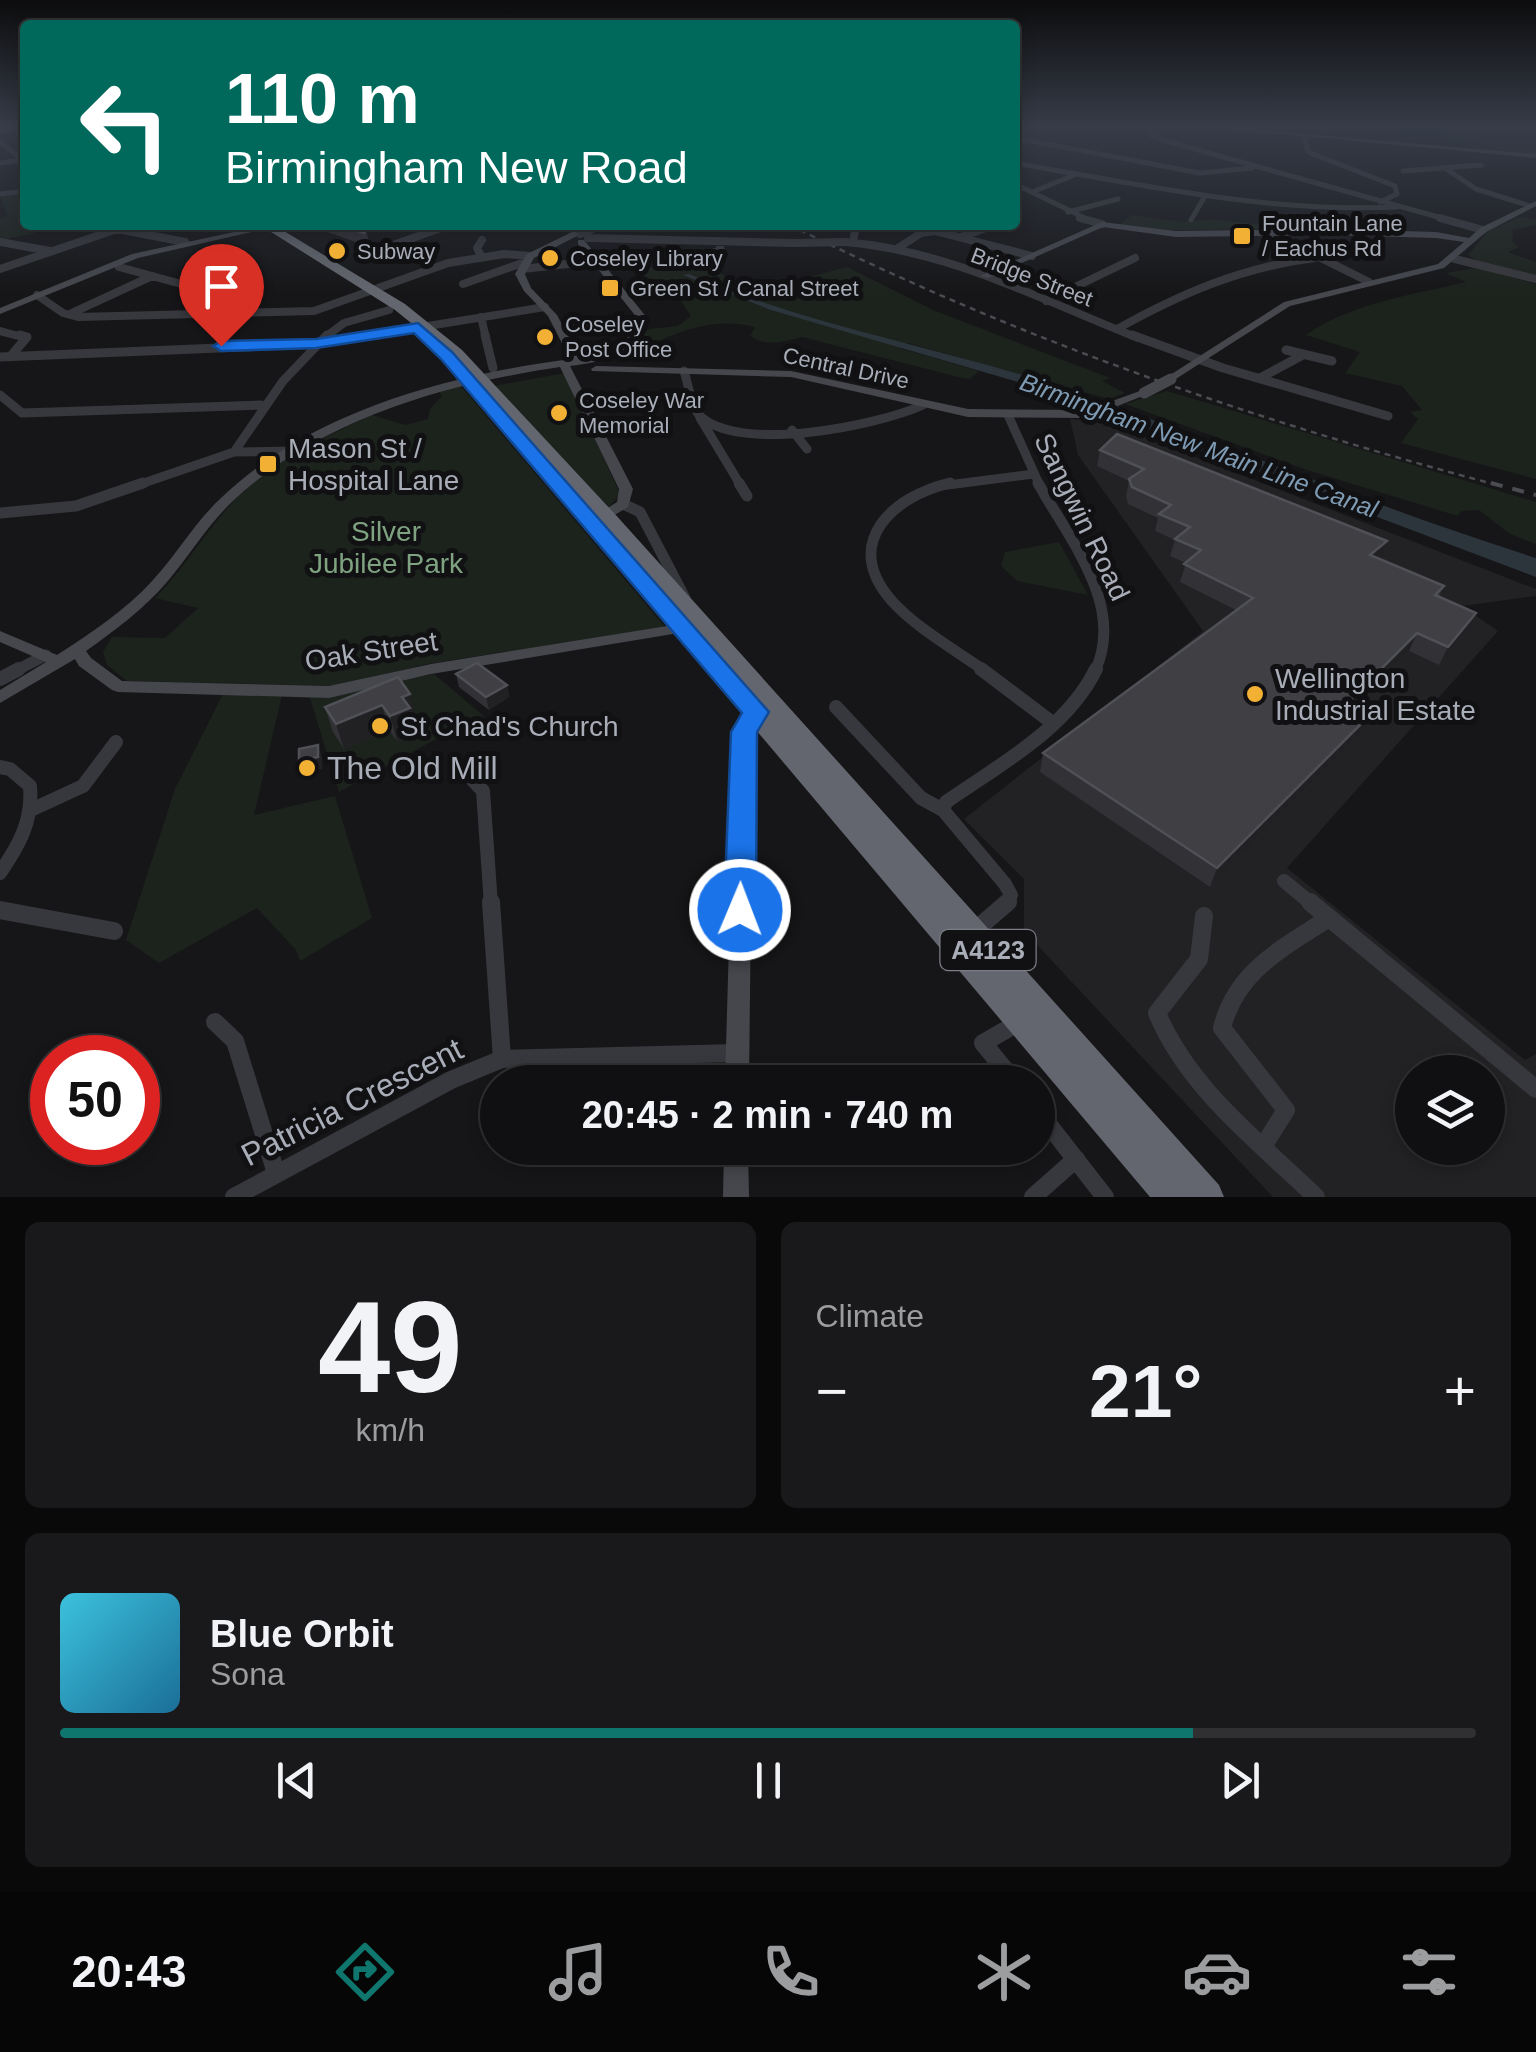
<!DOCTYPE html>
<html lang="en">
<head>
<meta charset="utf-8">
<style>
  body { margin:0; font-family:Helvetica,sans-serif; background:#19191b; color:#f1f3f6; height:100vh; display:flex; flex-direction:column; font-size:38px; white-space:nowrap }
  * { box-sizing:border-box; margin:0 }
  p { font-size:32px; color:#9c9d9f }
  .icon { flex:none; width:55px; height:55px; fill:none; stroke:currentColor; stroke-width:2; stroke-linecap:round; stroke-linejoin:round }
  .map { position:relative; height:1197px; overflow:hidden }
  .panel { display:flex; flex-direction:column; gap:25px; padding:25px; background:#09090a; flex:1 }
  .panel>* { flex:none }
  .guide { position:absolute; left:20px; top:20px; width:1000px; height:210px; border-radius:10px; box-shadow:0 5px 15px #0003,0 0 0 2px #303032; background:#00695c; color:#fff; overflow:hidden }
  .buttons { position:absolute; left:1395px; top:1055px; display:grid; gap:20px }
  .buttons a { display:grid; place-items:center; width:110px; height:110px; border-radius:50%; background:#101012; box-shadow:0 5px 15px #0003,0 0 0 2px #303032; font-size:50px }
  .speed { position:absolute; left:30px; top:1035px; display:flex; gap:20px; font-size:50px; font-weight:700; text-align:center }
  .speed>* { display:grid; place-content:center; width:130px; height:130px; border-radius:50%; background:#101012; box-shadow:0 5px 15px #0003,0 0 0 2px #303032; line-height:1 }
  .speed .limit { border:15px solid #d22; background:#fff; color:#111 }
  .pin { position:absolute; display:grid; place-items:center; width:85px; height:85px; color:#fff; margin:-102px -42px; border-radius:50% 50% 50% 0; rotate:-45deg; box-shadow:0 0 10px #0007 }
  .pin .icon { rotate:45deg }
  .me { position:absolute; width:110px; margin:-55px; rotate:1deg; stroke-linejoin:round; filter:drop-shadow(0 0 8px #0008) }
  .turn { display:flex; align-items:center; gap:35px; height:210px; padding:0 40px; font-size:45px }
  .turn .icon { width:130px; height:130px; stroke-width:2.5 }
  .turn b { display:block; font-size:70px; line-height:85px }
  .big { font-size:75px; font-weight:700; line-height:1.1 }
  .panel .card { flex:1; display:flex; flex-direction:column; justify-content:center; gap:15px; min-width:0; padding:0 35px; border-radius:15px; background:#19191b }
  .panel .dial { align-items:center; gap:0 }
  .dial b { font-size:130px; line-height:1 }
  .song { display:flex; align-items:center; gap:30px }
  .cover { width:120px; height:120px; border-radius:15px; background:linear-gradient(135deg,hsl(190 70% 55%),hsl(200 70% 35%)) }
  .played { height:10px; border-radius:5px; background:linear-gradient(90deg,#0f766e 80%,#303032 80%) }
  .keys { display:flex; justify-content:space-around; direction:ltr }
  .heat { display:flex; justify-content:space-between; align-items:center; font-size:55px; direction:ltr }
  .panel .tiles { flex:1; display:grid; gap:25px; grid-template-columns:1fr 1fr }
  .card:last-child { grid-column:span 2 }
  .trip { position:absolute; left:480px; top:1065px; width:575px; height:100px; border-radius:50px; background:#101012; box-shadow:0 5px 15px #0003,0 0 0 2px #303032; font-weight:700; line-height:100px; text-align:center }
  .tabs { display:flex; height:160px; justify-content:space-around; align-items:center; background:#060607; color:#9c9d9f }
  .tabs .icon { width:70px; height:70px }
  .tabs .current { color:#0f766e }
  .tabs b { font-size:45px; color:#f1f3f6 }
  .map>svg:first-child { display:block }
  .built { fill:#222225; fill-rule:evenodd }
  .green { fill:#1c231d }
  .water { fill:#2c353c }
  .lines { fill:none; stroke-linecap:round; stroke-linejoin:round }
  .street-far5 { stroke:#37383d; stroke-width:5 }
  .street-far4 { stroke:#37383d; stroke-width:8 }
  .street-far3 { stroke:#37383d; stroke-width:9 }
  .street-far2 { stroke:#37383d; stroke-width:11 }
  .street-far1 { stroke:#37383d; stroke-width:14 }
  .street { stroke:#37383d; stroke-width:18 }
  .secondary { fill:#45474d; fill-rule:evenodd }
  .primary { fill:#53555c; fill-rule:evenodd }
  .highway { fill:#63666e; fill-rule:evenodd }
  .rail-far1 { stroke:#4a4c52; stroke-width:2.5; stroke-dasharray:6 5; stroke-linecap:butt }
  .rail { stroke:#4a4c52; stroke-width:4; stroke-dasharray:12 10; stroke-linecap:butt }
  .street-bridge { stroke:#37383d; stroke-width:8 }
  .secondary-bridge { stroke:#45474d; stroke-width:11 }
  .wall { fill:#323236 }
  .shaded-wall { fill:#212124 }
  .building { fill:#3f3f44; stroke:#4f5156; stroke-width:2.5 }
  .route { fill:#1a73e8; stroke:#114b97; stroke-width:2.5 }
  .poi-dot { fill:#f2b134; stroke:#111113; stroke-width:4 }
  .labels { text-anchor:middle; dominant-baseline:central; stroke-width:10; stroke-linejoin:round; paint-order:stroke }
  .far-poi-label { font-size:22px; fill:#a8adb8; stroke:#111113; text-anchor:start }
  .far-street-label { font-size:22px; fill:#a8adb8; stroke:#111113 }
  .far-water-label { font-size:25px; font-style:italic; fill:#7f9bb3; stroke:#111113 }
  .shield { fill:#111113; stroke:#7b7e86; stroke-width:2.5 }
  .shield-label { font-size:25px; font-weight:bold; fill:#a8adb8 }
  .poi-label { font-size:28px; fill:#a8adb8; stroke:#111113; text-anchor:start }
  .street-label { font-size:28px; fill:#a8adb8; stroke:#111113 }
  .park-label { font-size:28px; fill:#7fa381; stroke:#111113 }
  .near-poi-label { font-size:32px; fill:#a8adb8; stroke:#111113; text-anchor:start }
  .near-street-label { font-size:32px; fill:#a8adb8; stroke:#111113 }
</style>
</head>
<body>
<div class="map">
<svg width="1536" height="1197" viewBox="0 0 1536 1197">
  <rect width="100%" height="100%" fill="#161618"/>
  <!-- built -->
  <path class="built" d="M1431 126H1536V155L1504 152Z
    M1070 419 1102 421 1536 589V596L1462 606 1498 631 1287 868 1525 1060 1536 1054V1197H1273L1024 931V879L964 819 1203 631 1078 455ZM1412 1072H1488V1148H1412Z"/>
  <!-- green -->
  <path class="green" d="M1381 126H1431L1504 152C1460 147 1419 134 1375 130Z
    M25 193 19 201 25 205V225H35L21 230 37 233 0 240V219L7 216 0 195Z
    M1132 215 1184 222 1208 219 1256 224 1277 215 1327 222 1330 229 1171 230 1119 225Z
    M1520 217 1536 219V225L1512 230 1513 242 1519 247 1508 252 1536 262V278L1482 264 1468 255 1489 230Z
    M722 254 703 265C766 298 782 283 847 267L933 310 1110 378 1102 381 1125 393 1109 399 908 343 899 348 979 371 970 379 958 377 802 337C783 342 767 347 750 336L755 327C702 314 665 340 617 359L613 355 649 329 678 326 691 316 675 292 643 275 647 268Z
    M1476 268 1536 284V479L1401 443 1418 419 1410 412 1422 410 1402 386 1345 373 1360 352 1306 335C1352 303 1412 295 1466 282L1446 273Z
    M565 373 620 494 609 507 494 386Z
    M461 386 665 627 427 664 336 686 127 681 107 665 103 652 112 637 165 638 198 608 155 598C185 568 205 532 234 501 269 464 326 436 372 415L405 425 428 419 430 409 442 396 439 391Z
    M1167 391 1536 502V544L1510 534 1479 510 1461 511 1458 516 1307 470 1125 404Z
    M1059 542 1088 595 1017 581 1001 566 1005 552Z
    M434 674 498 728 445 734 339 792 309 695H334Z
    M223 694 282 695 254 815 335 796 372 918 300 961 296 950 257 908 159 963 126 940 175 789Z"/>
  <!-- water -->
  <path class="water" d="M689 274C817 330 956 349 1087 396 1236 449 1385 510 1536 558V577L1155 433 1094 404 771 310 683 275Z"/>
  <g class="lines">
    <!-- street-far5 -->
    <path class="street-far5" d="M1148 126 1151 135 1166 141 1449 220
      M1304 134 1308 152 1395 186 1397 194 1380 202
      M1015 138 1200 173 1252 168
      M0 142 25 162
      M0 163 22 160
      M1015 163C1142 185 1268 213 1397 207
      M1445 168 1476 189 1530 206
      M1403 171 1481 165
      M1015 184 1089 220
      M1032 192 1077 174
      M0 194 25 191
      M1068 212 1118 199
      M1191 220 1205 196"/>
    <!-- street-far4 -->
    <path class="street-far4" d="M1080 218 1102 224
      M1440 218 1483 230
      M97 225 185 242
      M580 234 602 225
      M1273 234 1369 282
      M961 237 994 225
      M588 238 794 243
      M0 242 50 251
      M845 242C951 251 1041 300 1138 338
      M853 242 856 225
      M400 247 396 244 449 225
      M898 248 921 233 935 231 1032 256
      M481 256 477 248 482 240
      M609 259 710 254 721 250 718 241
      M1455 259 1536 279
      M119 267 185 285 251 270
      M0 269 117 229
      M522 269 586 262
      M463 284 525 262
      M208 287 237 295 221 315
      M37 295 63 313 78 317 314 311 448 263 504 254 530 256
      M1046 301 1135 258
      M72 313 152 276
      M481 317 486 338
      M428 326 545 307
      M1117 329C1182 293 1240 268 1314 258
      M560 330 631 320
      M0 331 26 338
      M324 338 344 323 389 310
      M354 338 418 328"/>
    <!-- street-far3 -->
    <path class="street-far3" d="M485 335 493 368
      M1132 335 1223 368 1388 416
      M1286 350 1332 361
      M0 357 316 344 370 335
      M10 357 27 337 20 335
      M684 371C688 383 691 405 699 415 737 454 877 426 923 405
      M1260 378 1301 356
      M0 395 22 413 261 405
      M1008 415 1040 486
      M700 418 741 486
      M792 430 807 449
      M234 452 294 451
      M135 486 234 452 283 381 327 335
      M940 486 1034 474"/>
    <!-- street-far2 -->
    <path class="street-far2" d="M739 483 747 496
      M950 483C894 496 841 542 891 600 916 628 954 649 985 671
      M1038 483C1069 539 1126 606 1095 671
      M623 504 640 512 685 598
      M0 513 76 506 143 483
      M15 671 46 655"/>
    <!-- street-far1 -->
    <path class="street-far1" d="M981 669 1054 724
      M0 679 19 669
      M836 707 921 798 943 810 1005 884 1011 895 1007 905
      M0 767 10 769 30 786C33 821 19 845 0 873
      M469 776 483 791 491 905
      M33 809 83 786 116 742
      M943 810 946 802C999 765 1067 729 1096 669
      M1284 881 1313 905"/>
    <!-- street -->
    <path class="street" d="M491 902 502 1059
      M1310 902 1536 1089
      M0 910 114 931
      M1204 916 1199 959 1157 1013C1189 1089 1258 1141 1316 1197
      M972 933 1008 902
      M215 1022 235 1041 276 1173
      M1015 1082 983 1043 1018 1023
      M1038 1111 1105 1197
      M1264 1145 1286 1110 1222 1028C1236 971 1283 948 1329 918
      M234 1197 451 1080 502 1059 737 1053
      M1033 1197 1076 1159"/>
    <!-- secondary -->
    <path class="secondary" d="M1194 126H1216L1536 154V158Z
      M1536 201V206L1486 232 1444 268 1290 306 1171 382 1167 381V377L1284 302 1438 264 1464 242 1436 238 1330 235 1176 237 1103 227 988 278 980 276 1102 222 1176 231 1330 229 1436 232 1469 238 1480 228Z
      M266 225H282L138 258 0 314V308L132 254Z
      M574 231 578 234 577 236 534 258 525 274 531 288 557 315 580 358C606 355 629 345 638 319L578 244V240H584L648 319C636 354 603 362 570 366L633 489 628 507 601 523 596 524 589 520 617 502 619 489 560 367C445 384 321 419 234 500 208 524 190 555 167 582 144 609 114 631 86 651L91 658 122 681 329 686 431 664 686 623 691 625 694 628 691 631 431 674 329 698 118 692 112 690 79 666 75 659 0 703V690L46 662 0 642V631L57 655C91 633 126 610 153 580 177 554 195 522 221 498 311 411 450 375 570 359L548 316 524 291 515 274 527 254Z
      M596 366 791 371 968 409 1087 410 1140 391 1144 390 1150 393 1088 418 968 417 791 377 592 371 591 369Z
      M762 702 768 704 770 708 753 733 749 1082H725L735 732 756 704Z
      M724 1148H748L749 1197H723Z"/>
    <!-- primary -->
    <path class="primary" d="M15 126 25 128 0 134V130Z"/>
    <!-- highway -->
    <path class="highway" d="M260 225H274L405 304 462 350 614 513 1219 1185 1224 1197H1150L541 475V467H553L681 612 452 356 395 310Z"/>
    <!-- rail-far1 -->
    <path class="rail-far1" d="M790 225C1018 339 1255 421 1501 486"/>
    <!-- rail -->
    <path class="rail" d="M1491 483 1536 495"/>
    <!-- street-bridge -->
    <path class="street-bridge" d="M794 243 845 242"/>
    <!-- secondary-bridge -->
    <path class="secondary-bridge" d="M1144 393 1171 379"/>
  </g>
  <!-- wall -->
  <path class="wall" d="M318 225H358L366 230 369 242 367 246 319 229Z
    M1100 450 1380 559 1444 586 1439 596 1467 631 1439 665 1409 651 1350 710 1357 737 1210 887 1040 772 1043 753 1236 610 1180 582 1186 563 1170 556 1175 540 1155 531 1158 518 1128 504 1126 496 1129 481 1097 466Z
    M456 674 507 685 509 697 489 710 459 687Z
    M398 677 416 718 413 720 416 732 397 741 389 730 344 749 333 732 325 707Z"/>
  <!-- shaded-wall -->
  <path class="shaded-wall" d="M1387 541 1380 558 1370 555Z
    M1476 613 1467 631 1439 665 1448 647Z
    M1417 633 1409 651 1336 724 1344 706Z
    M507 685 509 697 489 710 486 697Z
    M410 694 416 718 413 720 416 732 397 741 390 716 402 697Z
    M382 705 389 730 344 749 336 724Z
    M1366 719 1357 737 1210 887 1217 868Z
    M318 745 322 758V769L303 773 299 761Z"/>
  <!-- building -->
  <path class="building" d="M340 225H358L366 230 364 233Z
    M1117 434 1387 541 1370 555 1444 586 1435 595 1476 613 1448 647 1417 633 1344 706 1366 719 1217 868 1043 753 1253 598 1184 564 1201 550 1175 539 1190 527 1159 514 1171 505 1132 487 1129 479 1144 469 1100 450Z
    M477 663 507 685 486 697 456 674Z
    M398 677 410 694 402 697 410 708 390 716 382 705 336 724 325 707Z
    M318 745V757L299 761V749Z"/>
  <!-- sky -->
  <linearGradient id="sky" x2="0" y2="1"><stop stop-color="#0c0c0d"/><stop offset="0.43" stop-color="#363c48"/><stop offset="1" stop-color="#363c48" stop-opacity="0"/></linearGradient>
  <rect width="1536" height="293" fill="url(#sky)"/>
  <!-- route -->
  <path class="route" d="M418 323 452 352 769 712 757 732 756 910 751 919 740 923 729 919 724 910 731 732 742 713 441 359 414 333 316 348 221 351 213 346 221 341 316 339Z"/>
  <!-- markers -->
  <g class="poi-dot">
    <rect x="1232" y="226" width="20" height="20" rx="5"/>
    <circle cx="337" cy="251" r="10"/>
    <circle cx="550" cy="258" r="10"/>
    <rect x="600" y="278" width="20" height="20" rx="5"/>
    <circle cx="545" cy="337" r="10"/>
    <circle cx="559" cy="413" r="10"/>
    <rect x="258" y="454" width="20" height="20" rx="5"/>
    <circle cx="1255" cy="694" r="10"/>
    <circle cx="380" cy="726" r="10"/>
    <circle cx="307" cy="768" r="10"/>
  </g>
  <g class="labels">
    <!-- far-poi labels -->
    <g class="far-poi-label">
      <text x="1262" y="223">Fountain Lane<tspan x="1262" dy="25">/ Eachus Rd</tspan></text>
      <text x="357" y="251">Subway</text>
      <text x="570" y="258">Coseley Library</text>
      <text x="630" y="288">Green St / Canal Street</text>
      <text x="565" y="324">Coseley<tspan x="565" dy="25">Post Office</tspan></text>
      <text x="579" y="400">Coseley War<tspan x="579" dy="25">Memorial</tspan></text>
    </g>
    <!-- far-street labels -->
    <g class="far-street-label">
      <text transform="translate(1032 277) rotate(21)">Bridge Street</text>
      <text transform="translate(846 368) rotate(12)">Central Drive</text>
    </g>
    <!-- far-water labels -->
    <g class="far-water-label">
      <text transform="translate(1199 445) rotate(20)">Birmingham New Main Line Canal</text>
    </g>
    <!-- shield labels -->
    <rect class="shield" x="940.5" y="930" width="95" height="40" rx="8"/>
    <g class="shield-label">
      <text x="988" y="950">A4123</text>
    </g>
    <!-- poi labels -->
    <g class="poi-label">
      <text x="288" y="448">Mason St /<tspan x="288" dy="32">Hospital Lane</tspan></text>
      <text x="1275" y="678">Wellington<tspan x="1275" dy="32">Industrial Estate</tspan></text>
      <text x="400" y="726">St Chad's Church</text>
    </g>
    <!-- street labels -->
    <g class="street-label">
      <text transform="translate(1082 517) rotate(64)">Sangwin Road</text>
      <text transform="translate(371 651) rotate(-9)">Oak Street</text>
    </g>
    <!-- park labels -->
    <g class="park-label">
      <text x="386" y="531">Silver<tspan x="386" dy="32">Jubilee Park</tspan></text>
    </g>
    <!-- near-poi labels -->
    <g class="near-poi-label">
      <text x="327" y="768">The Old Mill</text>
    </g>
    <!-- near-street labels -->
    <g class="near-street-label">
      <text transform="translate(352 1102) rotate(-27)">Patricia Crescent</text>
    </g>
  </g>
</svg>
<div class="buttons">
<a><svg class="icon" aria-label="layers" viewBox="0 0 24 24"><path d="M12 4l9 5-9 5-9-5zM3 14l9 5 9-5"/></svg></a>
</div>
<div class="speed"><div class="limit">50</div></div>
<div class="pin" style="left:221px;top:346px;background:#d93025"><svg class="icon" aria-label="arrive" viewBox="0 0 24 24"><path d="M6 21V4h12l-3 4 3 4H6"/></svg></div>
<svg class="me" style="left:740px;top:910px" viewBox="-20 -20 40 40"><circle r="17" fill="#1a73e8" stroke="#fff" stroke-width="3"/><path d="M0-11L8 9 0 5-8 9z" fill="#fff"/></svg>
<div class="trip">20:45 · 2 min · 740 m</div>
<div class="guide">
<div class="turn"><svg class="icon" aria-label="left" viewBox="0 0 24 24"><path d="M17 20v-9H6M10 6l-5 5 5 5"/></svg><div><b>110 m</b>Birmingham New Road</div></div>
</div>
</div>
<section class="panel">
<div class="tiles">
<div class="card dial"><b>49</b><p>km/h</p></div>
<div class="card"><p>Climate</p>
<div class="heat"><a>−</a><b class="big">21°</b><a>+</a></div>
</div>
<div class="card">
<div class="song"><i class="cover"></i><div><b>Blue Orbit</b><p>Sona</p></div></div>
<div class="played"></div>
<div class="keys"><svg class="icon" aria-label="previous" viewBox="0 0 24 24"><path d="M18 5L8 12l10 7zM5 5v14"/></svg><svg class="icon" aria-label="pause" viewBox="0 0 24 24"><path d="M8 5v14M16 5v14"/></svg><svg class="icon" aria-label="next" viewBox="0 0 24 24"><path d="M6 5l10 7-10 7zM19 5v14"/></svg></div>
</div>
</div>
</section>
<nav class="tabs">
<b>20:43</b>
<svg class="icon current" aria-label="directions" viewBox="0 0 24 24"><path d="M12 3l9 9-9 9-9-9zM9 14v-3h6M13 9l2 2-2 2"/></svg>
<svg class="icon" aria-label="music" viewBox="0 0 24 24"><path d="M9 18V5l10-2v13"/><circle cx="6" cy="18" r="3"/><circle cx="16" cy="16" r="3"/></svg>
<svg class="icon" aria-label="phone" viewBox="0 0 24 24"><path d="M5 4h4l2 5-3 2q2 4 5 5l2-3 5 2v4C11 20 4 13 5 4z"/></svg>
<svg class="icon" aria-label="climate" viewBox="0 0 24 24"><path d="M12 3v18M4 7l16 10M4 17L20 7"/></svg>
<svg class="icon" aria-label="car" viewBox="0 0 24 24"><path d="M5 17H2v-5l4-1 3-4h7l3 4 3 1v5h-3M9 17h6M6 11h13"/><circle cx="7" cy="17" r="2"/><circle cx="17" cy="17" r="2"/></svg>
<svg class="icon" aria-label="filters" viewBox="0 0 24 24"><path d="M4 7h16M4 17h16"/><circle cx="9" cy="7" r="2"/><circle cx="15" cy="17" r="2"/></svg>
</nav>
</body>
</html>
